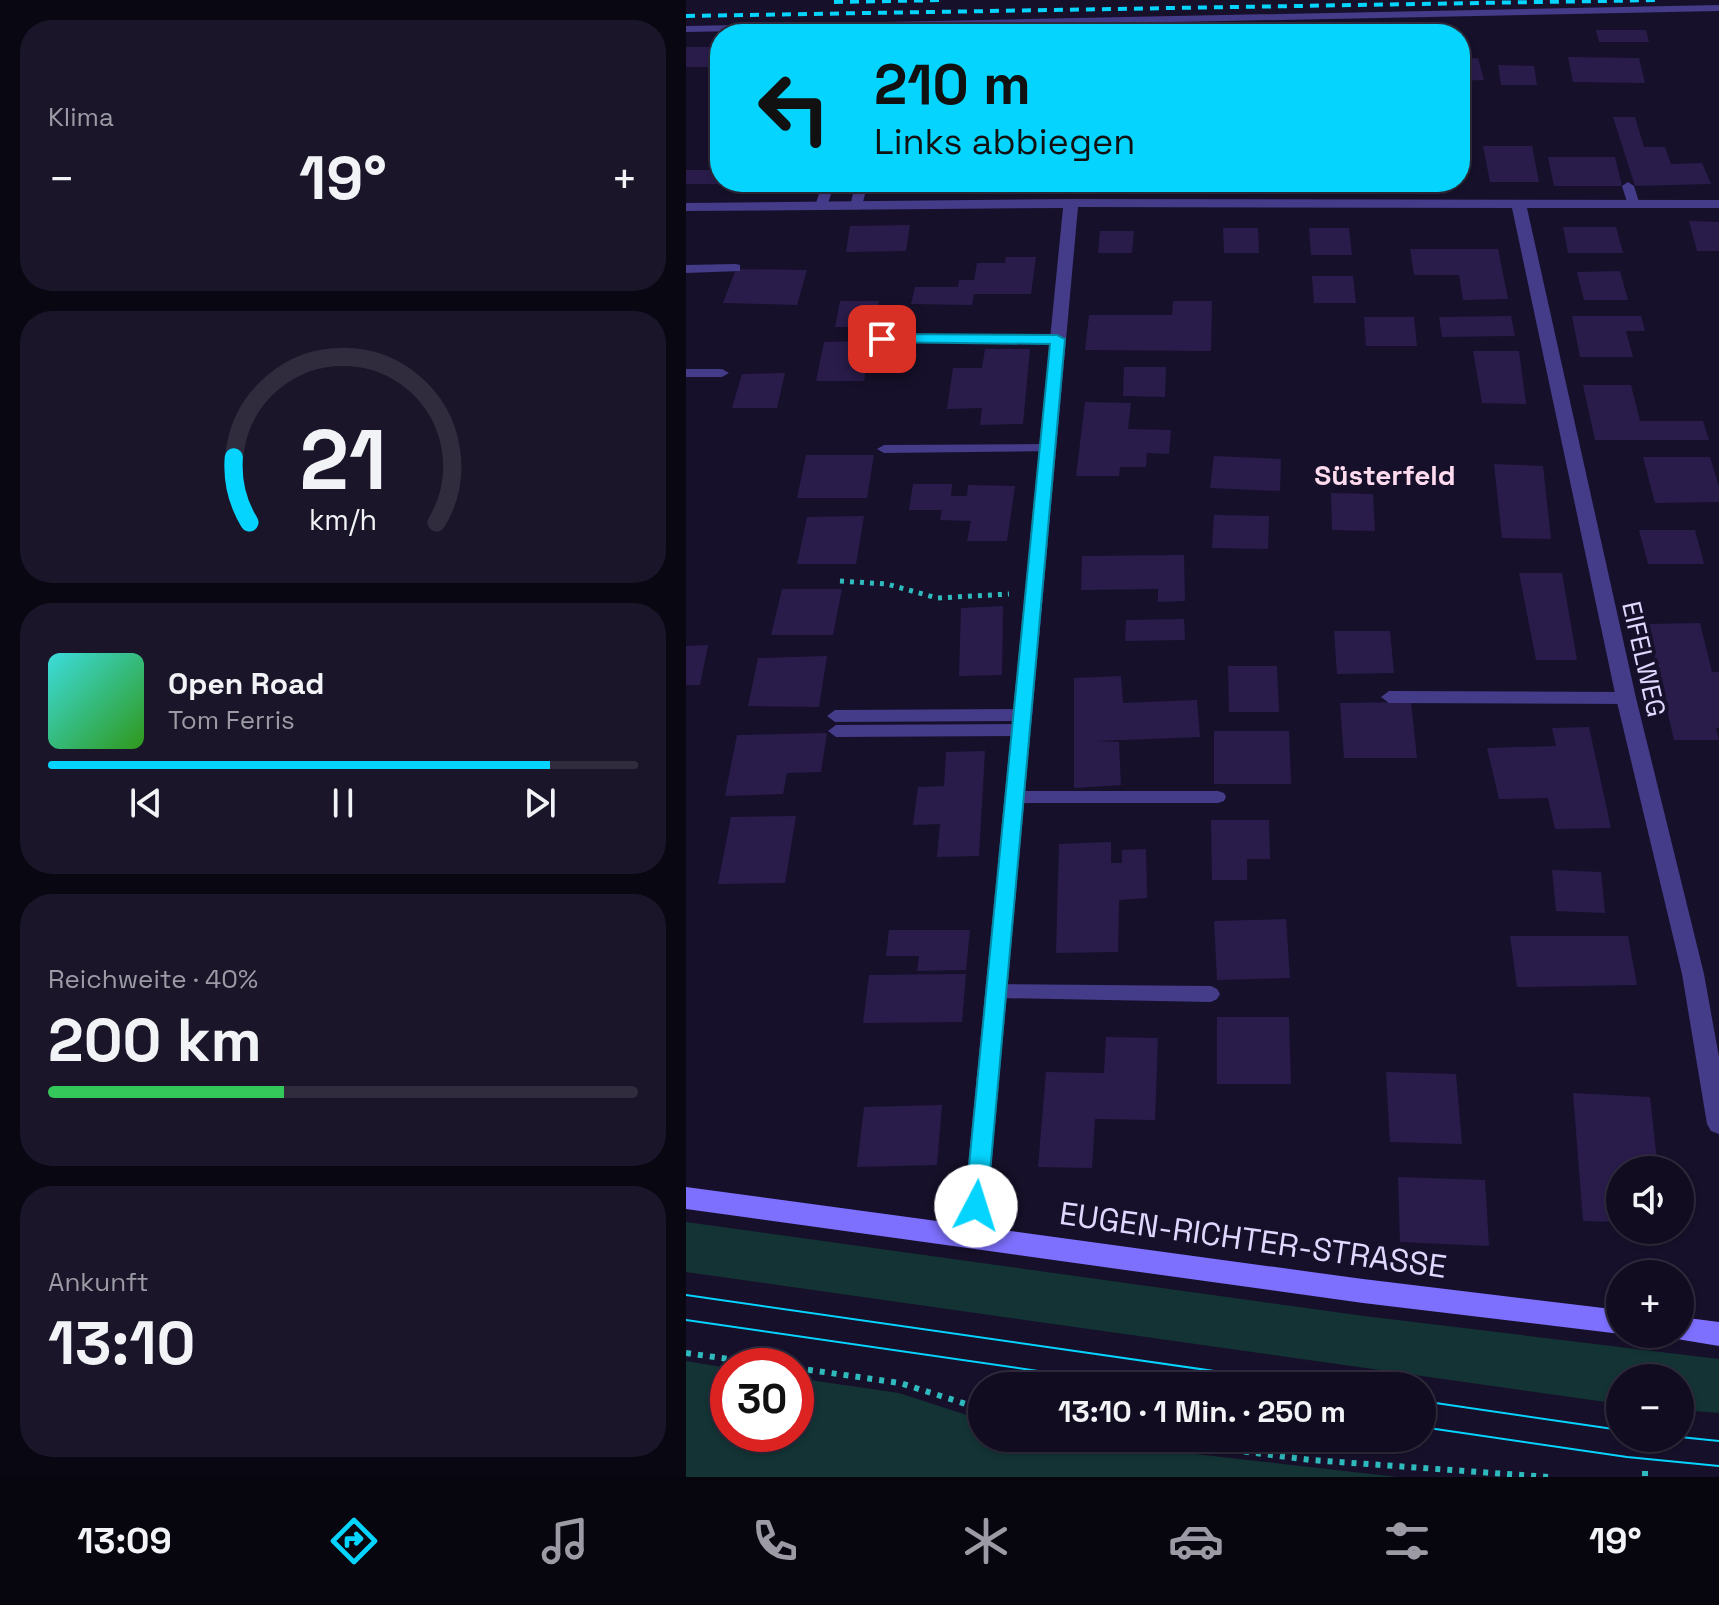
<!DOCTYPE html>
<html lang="de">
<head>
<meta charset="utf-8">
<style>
  body { margin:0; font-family:"Space Grotesk",sans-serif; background:#1a1529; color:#f1f3f6; height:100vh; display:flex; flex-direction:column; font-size:30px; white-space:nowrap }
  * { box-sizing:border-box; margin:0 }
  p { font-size:26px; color:#9c9ba5 }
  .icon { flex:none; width:44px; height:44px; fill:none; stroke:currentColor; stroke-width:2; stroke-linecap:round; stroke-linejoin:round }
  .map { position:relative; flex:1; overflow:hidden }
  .details { display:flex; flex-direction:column; gap:20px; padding:20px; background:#090712; width:686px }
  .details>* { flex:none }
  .hud { position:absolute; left:24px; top:24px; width:760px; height:168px; border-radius:32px; box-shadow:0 2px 6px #0004,0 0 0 2px #302c3e; background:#05d4ff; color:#111; overflow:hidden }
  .tools { position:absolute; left:920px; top:1156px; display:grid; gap:16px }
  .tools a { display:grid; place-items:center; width:88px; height:88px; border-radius:50%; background:#110c20; box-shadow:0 2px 6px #0004,0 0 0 2px #302c3e; font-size:40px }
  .speed { position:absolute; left:24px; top:1348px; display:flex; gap:16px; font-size:40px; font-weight:700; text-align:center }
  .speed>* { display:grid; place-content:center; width:104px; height:104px; border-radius:50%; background:#110c20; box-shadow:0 2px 6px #0004,0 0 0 2px #302c3e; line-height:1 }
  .speed .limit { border:12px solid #d22; background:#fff; color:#111 }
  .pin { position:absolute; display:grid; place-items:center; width:68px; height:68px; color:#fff; margin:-34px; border-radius:16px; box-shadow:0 4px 12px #0006 }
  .me { position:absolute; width:88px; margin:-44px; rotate:5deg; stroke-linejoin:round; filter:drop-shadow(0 0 6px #0008) }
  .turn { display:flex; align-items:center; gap:28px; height:168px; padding:0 32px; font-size:36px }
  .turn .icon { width:104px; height:104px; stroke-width:2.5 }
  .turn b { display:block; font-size:56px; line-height:68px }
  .big { font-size:60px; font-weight:700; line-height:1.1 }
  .details .card { flex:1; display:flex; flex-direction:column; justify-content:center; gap:12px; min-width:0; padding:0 28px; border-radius:32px; background:#1a1529 }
  .details .dial { align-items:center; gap:0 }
  .dial svg { height:208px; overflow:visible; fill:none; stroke:#302c3e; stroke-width:7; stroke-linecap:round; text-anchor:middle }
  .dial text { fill:#f1f3f6; stroke:none }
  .song { display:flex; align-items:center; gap:24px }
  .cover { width:96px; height:96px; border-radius:12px; background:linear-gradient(135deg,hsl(180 70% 55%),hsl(110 70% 35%)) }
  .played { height:8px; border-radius:4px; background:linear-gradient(90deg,#05d4ff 85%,#302c3e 85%) }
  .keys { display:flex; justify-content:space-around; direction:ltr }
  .heat { display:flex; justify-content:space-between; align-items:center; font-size:44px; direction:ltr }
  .charge { height:12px; border-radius:6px; background:linear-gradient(90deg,#34c759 40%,#302c3e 0) }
  .trip { position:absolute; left:282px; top:1372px; width:468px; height:80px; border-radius:40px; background:#110c20; box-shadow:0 2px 6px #0004,0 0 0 2px #302c3e; font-weight:700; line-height:80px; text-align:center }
  .tab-bar { display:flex; height:128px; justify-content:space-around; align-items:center; background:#07050d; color:#9c9ba5 }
  .tab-bar .icon { width:56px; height:56px }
  .tab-bar .active { color:#05d4ff }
  .tab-bar b { font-size:36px; color:#f1f3f6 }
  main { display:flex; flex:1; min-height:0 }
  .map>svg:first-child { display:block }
  .green { fill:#133334 }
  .building { fill:#291c4b }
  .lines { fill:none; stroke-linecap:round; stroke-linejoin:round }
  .path-far1 { stroke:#2fbbbd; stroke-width:5; stroke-dasharray:4 6; stroke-linecap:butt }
  .path { stroke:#2fbbbd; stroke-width:6; stroke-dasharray:5 7; stroke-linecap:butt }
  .service { fill:#443b89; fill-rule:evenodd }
  .minor { fill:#443b89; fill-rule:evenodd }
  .secondary { fill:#7e70ff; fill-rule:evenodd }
  .tram { stroke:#05d4ff; stroke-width:2 }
  .rail { stroke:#05d4ff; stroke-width:4; stroke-dasharray:9 7; stroke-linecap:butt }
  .route { fill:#05d4ff; stroke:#038aa6; stroke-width:2 }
  .labels { text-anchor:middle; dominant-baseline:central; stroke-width:8; stroke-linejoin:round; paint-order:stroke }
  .street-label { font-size:26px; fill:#e0d9ff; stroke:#17102a }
  .neighbourhood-label { font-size:28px; font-weight:bold; fill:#ffdbef; stroke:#17102a }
  .near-street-label { font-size:32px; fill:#e0d9ff; stroke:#17102a }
</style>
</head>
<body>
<main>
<section class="details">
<div class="card"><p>Klima</p>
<div class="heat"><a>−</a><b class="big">19°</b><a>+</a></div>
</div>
<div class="card dial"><svg viewBox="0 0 100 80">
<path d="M14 69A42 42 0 1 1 86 69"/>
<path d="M14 69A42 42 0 0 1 8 44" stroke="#05d4ff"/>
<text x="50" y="56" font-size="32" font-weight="700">21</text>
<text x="50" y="72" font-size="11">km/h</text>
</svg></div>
<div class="card">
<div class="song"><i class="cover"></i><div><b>Open Road</b><p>Tom Ferris</p></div></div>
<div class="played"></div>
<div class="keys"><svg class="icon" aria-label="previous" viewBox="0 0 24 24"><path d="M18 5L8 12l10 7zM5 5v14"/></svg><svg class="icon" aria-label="pause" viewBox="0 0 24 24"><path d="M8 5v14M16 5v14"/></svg><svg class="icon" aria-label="next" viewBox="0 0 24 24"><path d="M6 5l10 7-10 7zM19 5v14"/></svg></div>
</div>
<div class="card"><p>Reichweite · 40%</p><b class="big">200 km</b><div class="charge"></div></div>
<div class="card"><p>Ankunft</p><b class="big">13:10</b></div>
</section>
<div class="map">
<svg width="1033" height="1477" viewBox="0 0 1033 1477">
  <rect width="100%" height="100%" fill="#17102a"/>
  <!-- green -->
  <path class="green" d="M0 1222 678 1316 1033 1359V1413L994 1410V1378H934V1404L0 1272Z
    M0 1361 42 1368V1434H110V1378L213 1393 296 1420V1438H369L712 1477H0Z"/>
  <!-- building -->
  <path class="building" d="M910 30H960L963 42H913Z
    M0 47H34V67H0Z
    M882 57 953 58 959 83 887 82Z
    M792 58 798 80 774 81V59Z
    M812 65 848 66 851 85H815Z
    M927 117H949L958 147H979L985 164 1016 163 1025 184 949 186Z
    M797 146H846L853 182H804Z
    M862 157H929L936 186H868Z
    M0 170H34V184H0Z
    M1003 221 1033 222V251H1011Z
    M224 225 220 251 160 252 164 226Z
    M877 227H930L937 253H882Z
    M537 228H572L573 253H538Z
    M623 228H663L666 255H625Z
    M414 231H448L446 253H412Z
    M724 249H812L822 299 777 300 773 275H728Z
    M320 257H350L345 294H288L286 305 225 304 229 287H272L273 280H288L291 263H319Z
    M50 269 121 270 111 305 37 303Z
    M934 271 942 300H898L891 272Z
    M626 276H667L670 303H628Z
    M154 301H193L189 327H149Z
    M487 301H526L525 351 399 350 403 315H486Z
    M825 316 829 336 756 337 753 317Z
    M886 316H955L959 331H940L947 357H894Z
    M678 317H728L731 346H680Z
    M185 341 178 381H130L138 342Z
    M299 349H344L337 424 294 425 296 408 261 409 267 368H296Z
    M787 351H833L840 404 796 403Z
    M438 367H480L479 397 437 396Z
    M99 373 91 408H46L56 374Z
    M897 385H945L954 421H1017L1023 440H909Z
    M399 402 445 403 442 429 485 430 483 454 461 453 460 467H434L433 476H390Z
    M120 455H188L181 498H111Z
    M528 456 595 459 594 491 524 488Z
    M957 457H1024L1033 487V502L969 503Z
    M808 464 857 466 865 539 816 538Z
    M227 484H266L265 496H281L282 485 329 486 321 541H281L285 521 254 520 256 510H223Z
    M645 493 687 494 689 531 646 530Z
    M528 515 583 516 582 549 526 548Z
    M178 516 170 564H111L121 517Z
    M953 530H1009L1018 564H962Z
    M498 555 499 601 472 602V589L395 590 396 556Z
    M833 573H876L891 660H850Z
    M96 589H156L147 635H85Z
    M317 606 316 675 273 676 275 608Z
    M498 619 499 640 439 641 440 620Z
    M1014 623 1026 672H1033V728H1030L1033 740H988L961 624Z
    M648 631H704L708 673 651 674Z
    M22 645 14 685H0V646Z
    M141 656 133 707 62 706 72 658Z
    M542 666H591L593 712H543Z
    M435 676 437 703 511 700 514 737 410 741 433 742 435 785 388 788V678Z
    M725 702 731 758H658L654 703Z
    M903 727 925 828 869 829 862 798 813 799 801 748 870 746 866 728Z
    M528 731H603L605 784H528Z
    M141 733 135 772 101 773 97 794 39 796 51 735Z
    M299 751 293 856 251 857 254 824 227 825 232 787 258 786 260 752Z
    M110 816 99 883 32 884 45 817Z
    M525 820H583L584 859H561V880H526Z
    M425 842V863H436V850L460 849 461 898 433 900 432 952 370 953 373 844Z
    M866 870 915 872 919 913 870 911Z
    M600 919 604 978 531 980 528 921Z
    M203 930H284L280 970 231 971 233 956H200Z
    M824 936H942L951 985 831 987Z
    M280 974 276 1022 177 1023 183 975Z
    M531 1017H603L605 1084H531Z
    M420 1037 472 1038 469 1120 409 1119 406 1168 352 1167 360 1072 418 1073Z
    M700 1072 770 1074 776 1144 704 1142Z
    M887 1093 964 1097 972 1170H934V1222L897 1221Z
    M256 1105 251 1165 171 1167 178 1107Z
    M712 1177 799 1180 803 1246 714 1242Z"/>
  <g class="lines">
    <!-- path-far1 -->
    <path class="path-far1" d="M154 581 201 584 251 598 323 594"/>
    <!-- path -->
    <path class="path" d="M0 1353 92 1366
      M110 1368 214 1383 296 1409
      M451 1438 625 1460 863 1477
      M959 1471V1477"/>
    <!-- service -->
    <path class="service" d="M1033 5V11L0 32V26Z
      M137 182H149L141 206 135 210 129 206Z
      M170 182H182L176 206 170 210 164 206Z
      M942 182 948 186 954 205 952 208H944L942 205 936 186Z
      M50 264 54 265V271L0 273V265Z
      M196 335H371L377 339 371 343 191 342 190 339Z
      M0 369H36L43 373 36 377H0Z
      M361 444 368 448 366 451 198 453 191 449 198 445Z
      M703 691 940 692 948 698 940 704 703 703 695 697Z
      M336 709 344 715 336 721 149 722 141 716 149 710Z
      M335 724 343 730 335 736 150 737 142 731 150 725Z
      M328 791H532L538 793 540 797 538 801 532 803H328L322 801 320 797 322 793Z
      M311 984 525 986 531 989 534 994 531 999 525 1002 311 998 305 996 302 991 305 986Z"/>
    <!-- minor -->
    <path class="minor" d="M385 199 1033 200V208H841L950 698 1018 974 1033 1057V1134L1025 1131 1021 1124 996 974 930 698 826 208 392 207 299 1236 296 1244 287 1247 278 1244 275 1236 377 208 0 211V203Z"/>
    <!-- secondary -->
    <path class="secondary" d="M0 1187 677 1279 934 1310 935 1334 677 1303 0 1209Z
      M994 1317 1033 1322V1346L985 1338 983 1334H994Z"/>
    <!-- tram -->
    <path class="tram" d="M0 1295 632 1386
      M0 1320 456 1386
      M736 1401 934 1430
      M736 1427 941 1457 1033 1466
      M994 1437 1033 1441"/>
    <!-- rail -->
    <path class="rail" d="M148 2 259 0
      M0 16 975 0"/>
  </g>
  <!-- route -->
  <path class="route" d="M196 334 371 335 379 339 301 1206 298 1213 290 1216 282 1213 279 1206 364 344 191 342V336Z"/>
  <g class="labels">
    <!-- street labels -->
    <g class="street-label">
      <text transform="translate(958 659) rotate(77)">EIFELWEG</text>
    </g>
    <!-- neighbourhood labels -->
    <g class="neighbourhood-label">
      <text x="699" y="475">Süsterfeld</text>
    </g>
    <!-- near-street labels -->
    <g class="near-street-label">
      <text transform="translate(567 1240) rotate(8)">EUGEN-RICHTER-STRASSE</text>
    </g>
  </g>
</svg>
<div class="tools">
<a><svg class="icon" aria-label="sound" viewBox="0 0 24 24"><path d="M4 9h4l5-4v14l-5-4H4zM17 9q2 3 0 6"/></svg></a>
<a>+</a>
<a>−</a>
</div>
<div class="speed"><div class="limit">30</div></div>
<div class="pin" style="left:196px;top:339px;background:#d93025"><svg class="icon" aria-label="arrive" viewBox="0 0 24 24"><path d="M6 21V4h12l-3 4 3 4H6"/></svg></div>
<svg class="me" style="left:290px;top:1206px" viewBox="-20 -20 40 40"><circle r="19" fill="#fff"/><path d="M0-13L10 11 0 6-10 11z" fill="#05d4ff"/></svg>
<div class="trip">13:10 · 1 Min. · 250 m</div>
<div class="hud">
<div class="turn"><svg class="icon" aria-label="left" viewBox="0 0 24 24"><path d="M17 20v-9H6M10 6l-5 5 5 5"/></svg><div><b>210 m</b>Links abbiegen</div></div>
</div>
</div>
</main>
<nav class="tab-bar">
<b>13:09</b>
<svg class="icon active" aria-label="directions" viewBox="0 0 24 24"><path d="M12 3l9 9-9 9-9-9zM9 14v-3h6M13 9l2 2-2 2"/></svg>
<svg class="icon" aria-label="music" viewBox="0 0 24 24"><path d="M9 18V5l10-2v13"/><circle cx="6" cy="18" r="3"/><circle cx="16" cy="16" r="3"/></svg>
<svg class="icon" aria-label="phone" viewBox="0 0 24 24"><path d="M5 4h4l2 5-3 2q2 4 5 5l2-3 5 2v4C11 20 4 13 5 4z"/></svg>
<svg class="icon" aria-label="climate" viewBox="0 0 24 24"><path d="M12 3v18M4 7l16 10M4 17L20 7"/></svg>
<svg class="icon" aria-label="car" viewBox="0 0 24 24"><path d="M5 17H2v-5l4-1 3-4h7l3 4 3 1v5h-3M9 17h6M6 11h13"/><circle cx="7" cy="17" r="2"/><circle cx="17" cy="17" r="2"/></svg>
<svg class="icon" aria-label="filters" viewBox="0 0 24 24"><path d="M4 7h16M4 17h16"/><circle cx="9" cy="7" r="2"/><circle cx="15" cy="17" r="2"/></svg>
<b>19°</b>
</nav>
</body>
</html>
